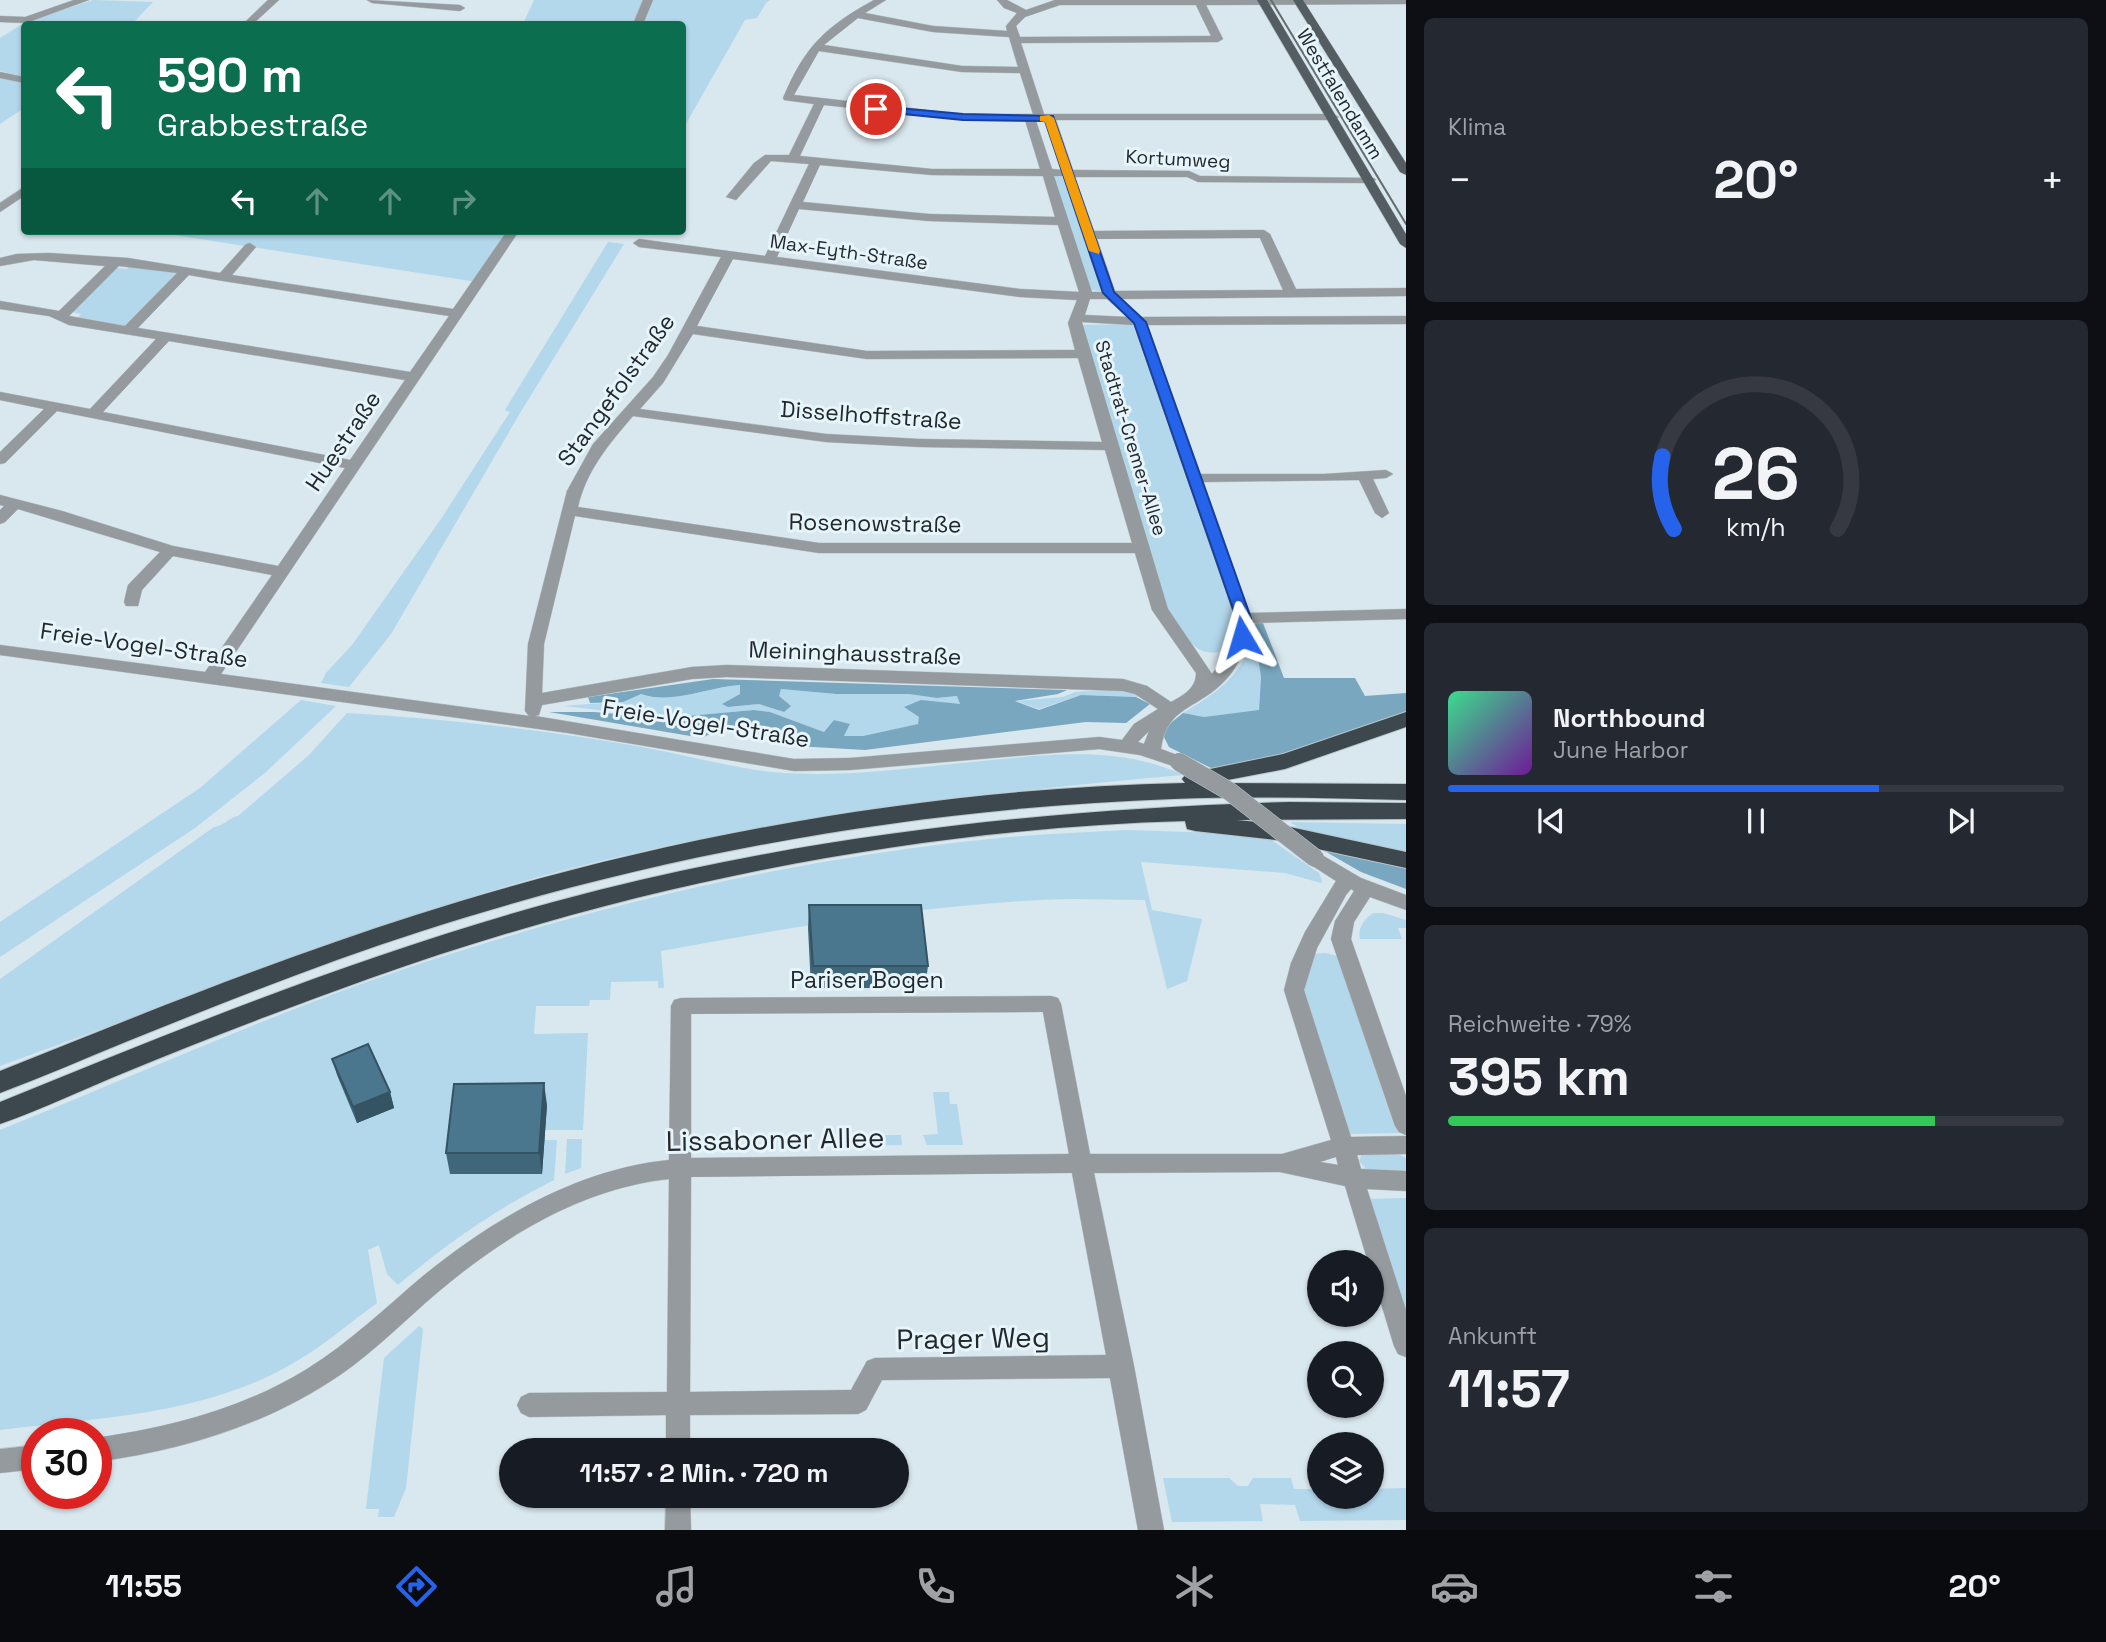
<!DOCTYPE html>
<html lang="de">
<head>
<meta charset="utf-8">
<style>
  body { margin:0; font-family:"Space Grotesk",sans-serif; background:#242831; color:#f1f3f6; height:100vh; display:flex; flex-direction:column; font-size:26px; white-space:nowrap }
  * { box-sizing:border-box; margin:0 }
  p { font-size:23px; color:#9ea1a6 }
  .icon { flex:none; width:38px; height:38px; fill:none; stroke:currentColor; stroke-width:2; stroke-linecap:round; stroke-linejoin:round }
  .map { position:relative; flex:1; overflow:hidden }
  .details { display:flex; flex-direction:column; gap:18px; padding:18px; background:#0d0f14; width:700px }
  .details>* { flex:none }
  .guide { position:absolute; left:21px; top:21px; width:665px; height:214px; border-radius:7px; box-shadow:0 2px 5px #0004; background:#0b6e4f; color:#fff; overflow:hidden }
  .fabs { position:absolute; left:1307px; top:1250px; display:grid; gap:14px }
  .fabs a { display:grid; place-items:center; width:77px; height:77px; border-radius:50%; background:#171b24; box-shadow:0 2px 5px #0004; font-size:35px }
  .speed { position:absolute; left:21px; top:1418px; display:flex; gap:14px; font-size:35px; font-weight:700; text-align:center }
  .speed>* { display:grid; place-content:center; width:91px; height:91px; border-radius:50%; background:#171b24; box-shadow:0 2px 5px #0004; line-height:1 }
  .speed .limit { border:10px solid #d22; background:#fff; color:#111 }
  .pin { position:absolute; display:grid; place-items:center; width:60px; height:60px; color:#fff; margin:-30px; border:4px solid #fff; border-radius:50%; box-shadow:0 2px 7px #0007 }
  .me { position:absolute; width:77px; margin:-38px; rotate:353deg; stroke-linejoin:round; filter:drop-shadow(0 0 5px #0008) }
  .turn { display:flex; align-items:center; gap:24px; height:147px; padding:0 21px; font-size:32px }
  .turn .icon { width:91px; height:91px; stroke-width:2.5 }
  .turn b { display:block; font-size:49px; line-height:60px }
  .lanes { display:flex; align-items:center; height:66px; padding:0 21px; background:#0003; justify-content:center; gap:35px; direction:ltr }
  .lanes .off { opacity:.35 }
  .big { font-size:52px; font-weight:700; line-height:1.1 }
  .details .tile { flex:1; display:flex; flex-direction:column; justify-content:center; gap:10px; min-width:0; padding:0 24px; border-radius:10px; background:#242831 }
  .details .dial { align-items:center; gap:0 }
  .dial svg { height:182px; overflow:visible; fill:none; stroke:#363941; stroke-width:7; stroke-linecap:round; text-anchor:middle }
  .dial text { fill:#f1f3f6; stroke:none }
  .song { display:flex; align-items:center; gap:21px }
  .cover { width:84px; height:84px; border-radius:10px; background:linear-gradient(135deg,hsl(150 70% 55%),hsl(280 70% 35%)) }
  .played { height:7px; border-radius:4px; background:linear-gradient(90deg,#2563eb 70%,#363941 70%) }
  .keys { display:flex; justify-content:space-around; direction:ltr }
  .heat { display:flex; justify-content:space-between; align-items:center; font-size:38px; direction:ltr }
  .charge { height:10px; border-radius:5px; background:linear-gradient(90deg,#34c759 79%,#363941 0) }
  .trip { position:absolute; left:499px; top:1438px; width:410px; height:70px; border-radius:35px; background:#171b24; box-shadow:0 2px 5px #0004; font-weight:700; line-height:70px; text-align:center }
  .dock { display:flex; height:112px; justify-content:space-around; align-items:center; background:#090b0e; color:#9ea1a6 }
  .dock .icon { width:49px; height:49px }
  .dock .current { color:#2563eb }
  .dock b { font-size:32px; color:#f1f3f6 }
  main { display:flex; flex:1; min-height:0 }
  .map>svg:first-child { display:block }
  .green { fill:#b3d7eb }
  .forest { fill:#79a7bf }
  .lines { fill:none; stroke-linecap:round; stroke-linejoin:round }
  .minor-casing { stroke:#b8c5cb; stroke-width:1 }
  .major-casing { stroke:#b8c5cb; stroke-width:1 }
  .highway-casing { stroke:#b8c5cb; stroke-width:2 }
  .minor { fill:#949a9d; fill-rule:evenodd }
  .major { fill:#535d62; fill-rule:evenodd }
  .highway { fill:#3c484e; fill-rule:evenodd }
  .tram { stroke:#646c70; stroke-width:2 }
  .minor-bridge-casing { stroke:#b8c5cb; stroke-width:19; stroke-linecap:butt }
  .minor-bridge { stroke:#949a9d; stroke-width:18 }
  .wall { fill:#40667a }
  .shaded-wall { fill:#345363 }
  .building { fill:#4b778e; stroke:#345363; stroke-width:2 }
  .route { fill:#2563eb; stroke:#184099; stroke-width:2 }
  .slow { fill:#f59e0b }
  .labels { text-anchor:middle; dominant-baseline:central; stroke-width:6; stroke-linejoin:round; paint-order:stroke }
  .far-street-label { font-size:19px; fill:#23282a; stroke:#e6f4fc }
  .street-label { font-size:23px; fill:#23282a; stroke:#e6f4fc }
  .near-street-label { font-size:28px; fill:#23282a; stroke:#e6f4fc }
</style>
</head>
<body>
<main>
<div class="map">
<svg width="1406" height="1530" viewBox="0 0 1406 1530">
  <rect width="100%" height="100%" fill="#d9e7ee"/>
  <!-- green -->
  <path class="green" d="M93 0 153 2 132 24H24V77L0 71V38L24 23Z
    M534 0H770L766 3 757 18 745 20 683 129 682 24H523Z
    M0 78 24 83V108L0 124Z
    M1059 175 1065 178 1101 291 1090 290 1053 177Z
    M149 231H513L477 282Z
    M608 242 624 244 520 413 391 634 349 687 321 683 326 673 352 645 441 519 510 412 505 410Z
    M131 265 179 273 126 327 77 319 81 314 71 312 117 268 127 269Z
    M1130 324 1134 326 1236 617 1232 646C1199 666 1184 636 1168 612L1082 325Z
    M1252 642 1256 645 1261 677 1259 711 1204 717 1183 713C1214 694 1240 678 1252 642Z
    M741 685 740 694 723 704 729 707 759 704 784 712 778 696 781 689 836 694H909L937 698 958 696 960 705 919 717V724L863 736H844L850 725 835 720 824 732 770 712 754 710 665 718 565 706C591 703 617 705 641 694 672 705 709 687 741 685Z
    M1122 689 1143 697 1081 695 1039 709 1016 701 1063 697 1075 692Z
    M301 700 336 706 266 772 195 828 0 957V922L200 788Z
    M347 713C445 719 540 729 637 746 682 754 727 767 772 772 836 778 900 769 963 763 1036 756 1115 743 1183 775 978 793 776 817 576 867 478 892 384 926 289 961 193 996 96 1031 0 1066V979L214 827C224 826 228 818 238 816L309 755Z
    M1290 822 1406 824V852L1300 829Z
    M1126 830 1218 833 1270 839 1319 873 1322 881 1321 883 1285 873 1141 862 1152 910 1202 919 1187 981 1167 989 1145 900C1109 900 1073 898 1038 900 911 907 785 928 661 951L664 988H658V981L611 982 610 1000H590L589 1006H536L534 1034 588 1033 583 1130H545L546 1103 542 1174 544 1140H557L554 1180C493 1211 450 1241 398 1285L387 1274 379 1245 368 1250 377 1303C349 1323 321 1348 290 1365 202 1415 98 1418 0 1430V1130C137 1075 270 1014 410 967 598 905 794 859 990 839 1035 834 1081 833 1126 830Z
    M1374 913H1383L1406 920V928H1398L1402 939H1360C1357 929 1365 917 1374 913Z
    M1326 953 1337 956 1404 1133 1347 1134 1301 991 1314 954Z
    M933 1092H949L950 1104H957L963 1145H927L923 1135 938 1134Z
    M839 1135H901L902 1145 840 1146Z
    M567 1139H582L581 1168 565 1174Z
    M1396 1153 1406 1158V1170L1403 1172 1368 1171 1359 1161 1362 1154Z
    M1406 1198V1320L1368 1199Z
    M419 1326 423 1329 406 1488 394 1517H378L379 1509H366L384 1358Z
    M1163 1478H1229L1238 1486H1248L1253 1478H1291L1294 1489H1319L1320 1496H1372V1489L1406 1488V1520L1300 1521 1295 1505 1260 1504 1263 1521 1172 1522Z"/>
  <!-- forest -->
  <path class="forest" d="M1255 623H1263L1284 678H1355L1365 696 1406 693V714L1301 751 1217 771 1169 747 1163 735 1167 726 1183 713 1204 717 1259 710 1261 677 1256 645 1252 642Z
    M713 679 1067 690 1058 694 1015 701 1039 710 1081 695 1136 697 1150 704 1126 723 1086 722 865 750 796 746 770 736 724 727 702 738 549 712H594L665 718 754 710 770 712 824 732 834 720 850 724 844 736H863L918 724 919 717 904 707 921 700 960 704 957 696 937 698 909 694H836L781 689 779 696 791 706 784 712 759 704 728 707 722 704 740 694V685C708 687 672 705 641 694L623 702 590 703 588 697Z
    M1316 846 1406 867V889L1361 872Z"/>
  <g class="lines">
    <defs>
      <path id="minor" d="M74 0H89L26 23 0 22V16L25 17Z
        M268 0H279L253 24H243Z
        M367 0 460 5 465 8 460 11 372 3Z
        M643 0H653L643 24H633Z
        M874 0H886L865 13 933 26 1007 31 1006 26 1017 13 1004 8 997 0H1007L1026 10 1055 0H1406V4L1206 5 1223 39 1218 42 1021 43 1044 114H1333L1339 117 1333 120H1056L1073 170 1189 171 1200 176 1374 178 1376 180 1370 183 1198 182 1187 177H1075L1094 231 1264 230 1270 234 1296 289 1406 288V296L1122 299 1142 317 1406 316V324L1147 325 1200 474H1324L1386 470 1393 474 1386 478 1373 479 1389 513 1382 518 1375 513 1359 480 1203 482 1249 613 1406 609V619L1250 623C1247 649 1237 672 1216 689 1190 710 1166 711 1161 749L1185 758 1188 762 1185 766 1179 768 1140 755 1099 749 850 770 794 771 568 733 0 655V645L205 672 272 575 173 556 142 590 138 606H126L124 602 128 585 160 552 18 509 5 522 0 524V510L4 506 0 505V495L62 511 173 546 278 566 345 468 57 411 5 463 0 464V452L44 409 0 400V392L90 409 156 339 69 325 49 316 0 309V301L59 311 105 266 34 260 0 266V258L17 254 49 253 128 258 220 273 246 244 250 243 256 247 232 275 453 309 507 231H519L221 674 529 716 525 711 528 644 567 491 593 444 653 377 668 355 721 257 639 247 633 243 639 239 765 256 809 164 771 161 736 200 726 197 754 163 765 155H789L814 104 784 100 783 98C805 46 825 27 874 0ZM1060 5H1196L1211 36 1020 37 1016 26 1025 17ZM858 18 933 32 1009 37 1018 67 962 66 824 45ZM819 51 962 72 1020 73 1033 114H963L794 95ZM824 105 963 120H1025L1040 169H932L800 156ZM1045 120 1062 170 1052 169 1036 121ZM820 165 932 175 1043 176 1055 217 929 214 803 202ZM1054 176H1064L1102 292H1092ZM799 209 929 221 1058 225 1079 292 1020 289 777 257ZM1260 238 1283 290 1115 291 1097 239ZM733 259 1020 297 1077 300 1068 323 1075 350 867 351 697 326ZM119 266 177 273 125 326 69 316ZM189 275 223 281 449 316 410 372 138 328ZM1090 299H1107L1127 317 1085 315ZM1082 322 1134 325 1235 618 1228 652 1212 674 1168 609ZM693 334 867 359 1078 358 1102 442 920 439 826 434 640 409 663 383ZM169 341 405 380 350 460 103 412ZM633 416 826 442 920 447 1105 450 1132 543H819L578 507C586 471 609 444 633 416ZM575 516 819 553H1135L1152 610 1196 673C1196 688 1184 695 1171 702L1147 686 1123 679 727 665 692 667 542 693 544 644ZM727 677 1123 691 1135 694 1158 709 1134 724 1122 740 1099 737 850 758 794 759 535 716 539 715 542 705 692 679ZM1149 731 1144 744 1138 742Z
        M0 72 24 77V83L0 78Z
        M24 187V196L0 212V203Z
        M1315 851 1361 878 1406 895V910L1370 897 1354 922 1351 939 1406 1096V1135L1399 1132 1395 1126 1331 939 1335 921 1354 891 1351 889 1346 895 1317 948 1304 990 1351 1137 1406 1136V1154L1357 1155 1361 1169 1406 1171V1191L1367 1189 1406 1310V1357L1398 1354 1394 1346 1372 1274V1262H1368L1345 1186 1280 1172 1094 1173 1134 1366 1164 1530H1138L1110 1378 882 1380 866 1410 858 1414 690 1415V1451H666V1415L529 1417 521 1413 517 1405 521 1397 529 1393 667 1392 669 1179C582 1188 503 1237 438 1292 405 1320 375 1351 340 1375 267 1425 183 1450 96 1462V1438C171 1427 242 1409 307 1369 349 1343 385 1308 423 1276 493 1219 578 1169 669 1160L671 1006 674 1000 681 998 1051 996 1058 998 1061 1004 1090 1154H1282L1331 1140 1284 990 1291 963 1305 932 1336 881 1308 863 1306 858 1308 853ZM1043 1012 1069 1154 691 1158V1014ZM1336 1157 1338 1165 1320 1162ZM1072 1173 1106 1355 875 1358 867 1361 851 1390 690 1392 691 1177Z
        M37 1445V1469L0 1473V1449Z
        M666 1496H690L691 1530H665Z"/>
      <path id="major" d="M1257 0H1267L1406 234V248L1400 244Z
        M1293 0H1303L1406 163V175L1400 172Z"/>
      <path id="highway" d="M1406 712V727L1285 769 1212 783 1406 784V800C1328 798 1251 796 1173 799 919 808 663 853 422 931 322 963 225 1002 128 1041 86 1058 43 1077 0 1093V1071C137 1016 275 960 416 915 660 837 928 788 1185 783L1182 779 1186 774 1283 754Z
        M1289 802 1406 803V819L1237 820 1276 824 1406 852V868L1276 840 1195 831 1187 829 1185 821C909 829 629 886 368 979 287 1008 206 1039 126 1072 84 1089 43 1109 0 1124V1102C196 1022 393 942 599 890 827 833 1054 809 1289 802Z"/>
    </defs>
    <!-- minor casing -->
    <use href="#minor" class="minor-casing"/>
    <!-- major casing -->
    <use href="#major" class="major-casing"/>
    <!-- highway casing -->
    <use href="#highway" class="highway-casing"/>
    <!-- minor -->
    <use href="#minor" class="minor"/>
    <!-- major -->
    <use href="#major" class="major"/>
    <!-- highway -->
    <use href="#highway" class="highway"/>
    <!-- tram -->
    <path class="tram" d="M1271 0 1406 224"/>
    <defs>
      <path id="minor-bridge" d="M1179 762 1229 791 1315 858"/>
    </defs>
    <!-- minor-bridge casing -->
    <use href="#minor-bridge" class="minor-bridge-casing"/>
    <!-- minor-bridge -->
    <use href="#minor-bridge" class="minor-bridge"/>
  </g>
  <!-- wall -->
  <path class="wall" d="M809 905 928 966 925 988H811L808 928Z
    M332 1059 390 1092 394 1108 357 1123 337 1075Z
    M547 1105 542 1174H450L446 1153Z"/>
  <!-- shaded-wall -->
  <path class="shaded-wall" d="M544 1083 547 1105 542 1174 539 1153Z
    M390 1092 394 1108 357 1123 353 1107Z"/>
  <!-- building -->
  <path class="building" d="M809 905H921L928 966H813Z
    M368 1044 390 1092 353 1107 332 1059Z
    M544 1083 539 1153H446L454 1084Z"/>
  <!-- route -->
  <path class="route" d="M876 106 963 114 1053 116 1114 292 1146 322 1251 618 1247 640 1242 642 1235 637 1236 618 1134 323 1103 293 1045 121 963 120 873 111 871 109Z"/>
  <!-- slow -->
  <path class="slow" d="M1040 116 1049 115 1054 118 1100 251 1099 254 1089 251 1045 122 1040 121Z"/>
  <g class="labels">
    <!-- far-street labels -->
    <g class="far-street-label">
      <text transform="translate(1340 94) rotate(59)">Westfalendamm</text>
      <text transform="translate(1178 159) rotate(3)">Kortumweg</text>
      <text transform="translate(849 252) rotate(8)">Max-Eyth-Straße</text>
      <text transform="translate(1131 438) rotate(73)">Stadtrat-Cremer-Allee</text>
    </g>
    <!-- street labels -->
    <g class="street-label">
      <text transform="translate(616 390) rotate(-54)">Stangefolstraße</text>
      <text transform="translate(871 415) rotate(4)">Disselhoffstraße</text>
      <text transform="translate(343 441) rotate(-56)">Huestraße</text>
      <text transform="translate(875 523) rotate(1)">Rosenowstraße</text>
      <text transform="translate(144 645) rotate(8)">Freie-Vogel-Straße</text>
      <text transform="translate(855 653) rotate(2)">Meininghausstraße</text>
      <text transform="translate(706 723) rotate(9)">Freie-Vogel-Straße</text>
      <text x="867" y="980">Pariser Bogen</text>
    </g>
    <!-- near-street labels -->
    <g class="near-street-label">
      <text transform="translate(775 1139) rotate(-1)">Lissaboner Allee</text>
      <text transform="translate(973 1338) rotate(-1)">Prager Weg</text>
    </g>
  </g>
</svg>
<div class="fabs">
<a><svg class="icon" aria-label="sound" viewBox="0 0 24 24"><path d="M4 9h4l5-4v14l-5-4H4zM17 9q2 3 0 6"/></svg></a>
<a><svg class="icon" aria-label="search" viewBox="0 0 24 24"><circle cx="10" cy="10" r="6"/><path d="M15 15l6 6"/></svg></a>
<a><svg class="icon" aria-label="layers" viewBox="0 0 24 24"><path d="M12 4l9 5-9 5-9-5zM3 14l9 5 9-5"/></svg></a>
</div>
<div class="speed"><div class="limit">30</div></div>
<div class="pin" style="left:876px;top:109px;background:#d93025"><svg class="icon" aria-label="arrive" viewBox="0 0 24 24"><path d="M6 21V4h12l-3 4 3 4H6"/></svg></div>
<svg class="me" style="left:1242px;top:637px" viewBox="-20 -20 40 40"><path d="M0-17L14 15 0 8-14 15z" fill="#2563eb" stroke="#fff" stroke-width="4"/></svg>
<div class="trip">11:57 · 2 Min. · 720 m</div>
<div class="guide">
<div class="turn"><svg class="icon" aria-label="left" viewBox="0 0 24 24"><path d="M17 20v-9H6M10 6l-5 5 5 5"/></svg><div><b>590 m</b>Grabbestraße</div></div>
<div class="lanes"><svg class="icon" aria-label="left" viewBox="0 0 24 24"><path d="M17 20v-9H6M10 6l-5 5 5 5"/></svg><svg class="icon off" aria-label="ahead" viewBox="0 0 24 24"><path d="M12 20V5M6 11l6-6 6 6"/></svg><svg class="icon off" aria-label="ahead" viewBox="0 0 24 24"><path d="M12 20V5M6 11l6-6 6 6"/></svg><svg class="icon off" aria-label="right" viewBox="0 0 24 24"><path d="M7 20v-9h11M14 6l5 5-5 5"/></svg></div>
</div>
</div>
<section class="details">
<div class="tile"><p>Klima</p>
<div class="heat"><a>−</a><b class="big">20°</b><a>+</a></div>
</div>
<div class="tile dial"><svg viewBox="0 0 100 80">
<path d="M14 69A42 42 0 1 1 86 69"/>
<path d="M14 69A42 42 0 0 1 9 37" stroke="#2563eb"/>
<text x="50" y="56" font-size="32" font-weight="700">26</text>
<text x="50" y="72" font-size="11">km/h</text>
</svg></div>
<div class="tile">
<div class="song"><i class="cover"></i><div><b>Northbound</b><p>June Harbor</p></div></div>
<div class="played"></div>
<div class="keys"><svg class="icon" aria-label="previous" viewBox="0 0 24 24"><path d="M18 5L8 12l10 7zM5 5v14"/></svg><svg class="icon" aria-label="pause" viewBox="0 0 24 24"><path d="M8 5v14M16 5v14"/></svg><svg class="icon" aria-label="next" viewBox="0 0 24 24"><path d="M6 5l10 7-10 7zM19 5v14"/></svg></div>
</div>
<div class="tile"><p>Reichweite · 79%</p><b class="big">395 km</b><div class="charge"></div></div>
<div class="tile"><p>Ankunft</p><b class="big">11:57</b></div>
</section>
</main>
<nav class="dock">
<b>11:55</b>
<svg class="icon current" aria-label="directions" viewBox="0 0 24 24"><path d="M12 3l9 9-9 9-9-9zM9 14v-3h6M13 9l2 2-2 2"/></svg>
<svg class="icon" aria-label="music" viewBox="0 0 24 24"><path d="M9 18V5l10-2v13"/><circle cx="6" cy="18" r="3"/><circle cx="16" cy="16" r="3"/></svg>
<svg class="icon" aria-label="phone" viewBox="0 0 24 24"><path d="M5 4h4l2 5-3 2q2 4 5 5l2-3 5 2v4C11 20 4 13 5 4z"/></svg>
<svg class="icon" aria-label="climate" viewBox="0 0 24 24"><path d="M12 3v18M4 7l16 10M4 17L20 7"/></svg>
<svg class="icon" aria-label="car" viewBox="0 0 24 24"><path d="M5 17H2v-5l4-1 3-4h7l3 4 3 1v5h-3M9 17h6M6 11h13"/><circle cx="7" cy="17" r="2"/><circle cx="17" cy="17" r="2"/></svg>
<svg class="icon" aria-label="filters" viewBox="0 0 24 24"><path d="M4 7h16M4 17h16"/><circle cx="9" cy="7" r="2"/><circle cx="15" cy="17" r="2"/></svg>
<b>20°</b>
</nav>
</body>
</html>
